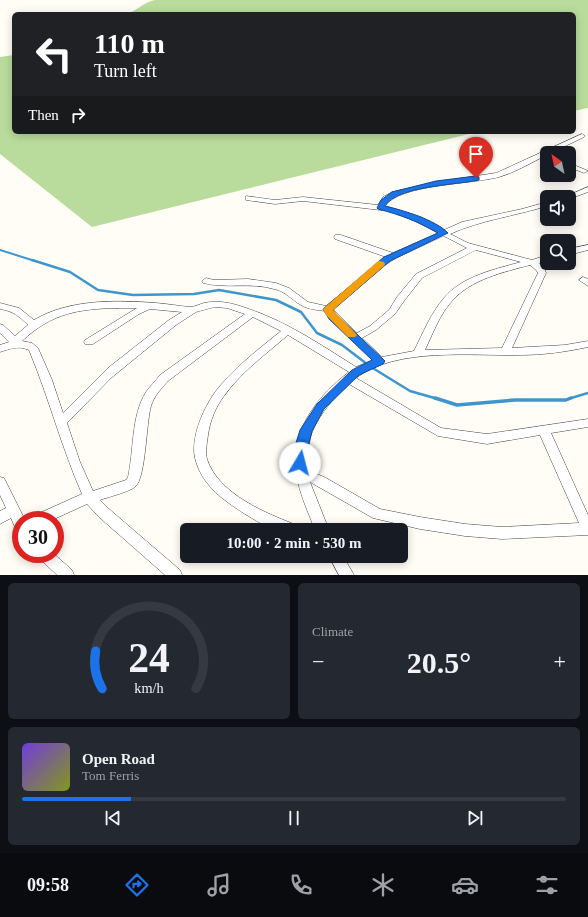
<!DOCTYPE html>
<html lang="en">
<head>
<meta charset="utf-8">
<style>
  body { margin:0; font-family:"Times New Roman",serif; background:#242831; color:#f1f3f6; height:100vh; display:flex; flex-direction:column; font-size:15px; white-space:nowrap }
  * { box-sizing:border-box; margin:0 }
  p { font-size:13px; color:#9ea1a6 }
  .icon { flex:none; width:22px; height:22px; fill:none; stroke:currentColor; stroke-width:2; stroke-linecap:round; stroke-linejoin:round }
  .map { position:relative; height:575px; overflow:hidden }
  .sheet { display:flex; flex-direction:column; gap:8px; padding:8px; background:#0d0f14; flex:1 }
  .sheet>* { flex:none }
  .top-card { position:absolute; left:12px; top:12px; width:564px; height:122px; border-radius:6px; box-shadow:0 2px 10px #0003; background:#202124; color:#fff; overflow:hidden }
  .needle { width:26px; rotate:327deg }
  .fabs { position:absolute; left:540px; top:146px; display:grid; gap:8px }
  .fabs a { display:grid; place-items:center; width:36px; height:36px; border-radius:6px; background:#171b24; box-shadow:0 2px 10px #0003; font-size:20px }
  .speed { position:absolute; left:12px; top:511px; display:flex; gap:8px; font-size:20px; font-weight:700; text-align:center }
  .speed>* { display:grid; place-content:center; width:52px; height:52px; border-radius:50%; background:#171b24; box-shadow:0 2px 10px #0003; line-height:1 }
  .speed .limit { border:6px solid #d22; background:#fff; color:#111 }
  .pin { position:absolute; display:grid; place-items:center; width:34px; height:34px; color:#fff; margin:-41px -17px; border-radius:50% 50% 50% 0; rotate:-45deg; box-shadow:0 0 4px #0007 }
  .pin .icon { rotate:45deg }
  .me { position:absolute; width:44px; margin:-22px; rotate:8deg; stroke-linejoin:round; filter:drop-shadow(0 0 3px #0008) }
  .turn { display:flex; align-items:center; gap:14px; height:84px; padding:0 16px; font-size:18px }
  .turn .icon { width:52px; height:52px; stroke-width:2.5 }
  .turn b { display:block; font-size:28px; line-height:34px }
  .then { display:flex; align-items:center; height:38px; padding:0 16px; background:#0003; gap:8px; font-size:15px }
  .big { font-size:30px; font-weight:700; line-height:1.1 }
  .sheet .widget { flex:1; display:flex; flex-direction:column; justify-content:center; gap:6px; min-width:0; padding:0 14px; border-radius:6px; background:#242831 }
  .sheet .dial { align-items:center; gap:0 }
  .dial svg { height:104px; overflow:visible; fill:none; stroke:#363941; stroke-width:7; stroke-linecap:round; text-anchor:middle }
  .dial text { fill:#f1f3f6; stroke:none }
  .song { display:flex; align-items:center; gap:12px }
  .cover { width:48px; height:48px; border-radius:6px; background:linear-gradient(135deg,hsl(260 70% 55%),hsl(70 70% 35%)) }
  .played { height:4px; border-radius:2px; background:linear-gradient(90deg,#1a73e8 20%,#363941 20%) }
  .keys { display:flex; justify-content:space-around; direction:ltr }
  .heat { display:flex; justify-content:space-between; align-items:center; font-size:22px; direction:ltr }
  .sheet .tiles { flex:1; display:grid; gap:8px; grid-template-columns:1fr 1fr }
  .widget:last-child { grid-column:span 2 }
  .trip { position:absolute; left:180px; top:523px; width:228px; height:40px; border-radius:6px; background:#171b24; box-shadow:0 2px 10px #0003; font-weight:700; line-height:40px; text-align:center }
  .menu { display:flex; height:64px; justify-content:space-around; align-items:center; background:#090b0e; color:#9ea1a6 }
  .menu .icon { width:28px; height:28px }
  .menu .on { color:#1a73e8 }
  .menu b { font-size:18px; color:#f1f3f6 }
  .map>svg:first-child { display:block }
  .forest { fill:#b9dc9c }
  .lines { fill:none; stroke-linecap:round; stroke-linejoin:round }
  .stream-far2 { stroke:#3f96cf; stroke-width:2 }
  .stream-far1 { stroke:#3f96cf; stroke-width:2.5 }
  .stream { stroke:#3f96cf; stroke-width:3.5 }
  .street-casing { stroke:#444; stroke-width:1 }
  .street { fill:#fff; fill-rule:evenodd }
  .route { fill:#1a73e8; stroke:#114b97 }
  .slow { fill:#f59e0b }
</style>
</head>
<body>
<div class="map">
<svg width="588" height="575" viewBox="0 0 588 575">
  <rect width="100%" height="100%" fill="#fffdf5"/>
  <!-- forest -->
  <path class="forest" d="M155 0H588V108L574 111V14H127C138 10 144 2 155 0Z
    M14 55V132H477L92 227 0 154V57Z"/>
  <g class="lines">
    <!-- stream-far2 -->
    <path class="stream-far2" d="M0 250 35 261"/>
    <!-- stream-far1 -->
    <path class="stream-far1" d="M32 260 70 272 98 290 133 295 194 294 219 290 276 300 301 312 317 333 342 345 367 364
      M371 367 410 391 438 399
      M568 399 588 393"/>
    <!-- stream -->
    <path class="stream" d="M435 398 457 405 515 400H566L571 398"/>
    <defs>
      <path id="street" d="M582 134 585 136 584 137 551 153H547V155C532 162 516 172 499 177 474 184 399 184 385 206L421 217 444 230 462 222 522 209 547 202V206C515 216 481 220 450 234L468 243 532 260 547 255V261L539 263 544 267 546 273 512 348 565 345 588 341V347C565 352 542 355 519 355 471 356 396 347 356 378L441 428 487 434 588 419V427L551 433 588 515V535L502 539 465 536 420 529 373 518 310 482 329 530H315C307 509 296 486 295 463 294 426 320 394 349 372L288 335C266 354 241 372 224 396 215 408 210 421 208 435 207 443 205 452 207 459 218 494 267 514 299 526L301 530C294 530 286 531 279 530 265 528 238 510 226 501 212 491 199 476 195 458 190 436 206 402 220 386 238 365 260 348 281 331L253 317 168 381C161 389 154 396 151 406 146 423 146 478 135 487 129 492 108 497 100 500L109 509 180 570 182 575H165L99 517 87 504 52 520H32L33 516 82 494C61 446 49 398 29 350 18 345 10 349 0 352V345L9 342 0 333V324L3 325 15 336 28 325C19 316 13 311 0 309V303L19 308 34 320C69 299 117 300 156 303 168 304 179 306 190 307 195 307 200 304 204 303 219 300 232 303 246 308 286 321 321 345 356 367L373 360 330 318 325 311C317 310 307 309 301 305 292 300 285 291 274 289 251 282 226 289 203 283L202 281 206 278 214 280 248 279 276 283 289 288 308 302 326 306 386 257 335 239 334 237 335 235H341L393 253 438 233 415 221 389 211 303 201 275 204 246 200V196L275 200 303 197 378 205 383 197 392 192 436 182 496 173ZM444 236 467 248 416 274 397 297 389 310 370 326 357 333 333 309 385 265 396 258ZM476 250 521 262C496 269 462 276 444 298 431 313 423 333 414 351L382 357 362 338 376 330 395 314 404 301 422 278ZM530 265 536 270 538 273 502 348 425 350C433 333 440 314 452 301 471 279 504 272 530 265ZM215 307 227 308 245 314 160 375C156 381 150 386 146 392 131 416 134 450 128 477L126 480 93 491 80 462 67 423 111 378 176 325 196 312ZM117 308H137L85 340 84 342 85 344H93L139 314 150 309 182 312 169 320 108 368 63 413 52 380 38 348 32 343 22 341C52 313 78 309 117 308ZM349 384 438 436 487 444 540 435 579 523 502 527 465 524 420 517 380 509 326 478 308 470C302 434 324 407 349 384Z
        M569 163 586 170 588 171 584 173 569 167Z
        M588 187V192L569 199V197H565Z
        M588 245V250L569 255V249Z
        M583 277 588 279V286L579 280Z
        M0 477 4 478 25 520H21V532L16 530 11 518 0 524V511L6 508 0 495Z
        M37 554H54L72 570 74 575H57L39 558Z
        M329 556H343L354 575H339Z"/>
    </defs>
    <!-- street casing -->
    <use href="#street" class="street-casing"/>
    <!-- street -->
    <use href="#street" class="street"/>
  </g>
  <!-- route -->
  <path class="route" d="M476 176 479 177V180C457 185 396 186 385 206 402 210 436 220 448 233L390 261 333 310 336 314 385 361 383 364 359 375 324 409 312 431 304 466 300 468 295 466 294 463 296 443 300 430 317 404 352 370 372 360 329 319 323 309 384 257 438 233C417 221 401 215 378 209L377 208 381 200 392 192 436 181Z"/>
  <!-- slow -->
  <path class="slow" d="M380 261 384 262 385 264 384 266 333 310 357 335 355 337H348L326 315 323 309 377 262Z"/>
</svg>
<div class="fabs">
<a><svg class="needle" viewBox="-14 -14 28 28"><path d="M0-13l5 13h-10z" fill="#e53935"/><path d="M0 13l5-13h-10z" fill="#9ea1a6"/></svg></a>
<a><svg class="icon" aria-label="sound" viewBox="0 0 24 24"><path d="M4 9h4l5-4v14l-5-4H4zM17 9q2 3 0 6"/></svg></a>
<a><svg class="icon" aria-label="search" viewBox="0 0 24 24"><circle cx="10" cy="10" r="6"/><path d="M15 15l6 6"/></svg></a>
</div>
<div class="speed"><div class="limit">30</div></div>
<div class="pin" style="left:476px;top:178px;background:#d93025"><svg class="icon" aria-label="arrive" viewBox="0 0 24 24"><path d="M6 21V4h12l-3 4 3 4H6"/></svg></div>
<svg class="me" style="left:300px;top:463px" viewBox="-20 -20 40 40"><circle r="19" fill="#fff"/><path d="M0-13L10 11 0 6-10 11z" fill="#1a73e8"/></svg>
<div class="trip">10:00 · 2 min · 530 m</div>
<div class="top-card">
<div class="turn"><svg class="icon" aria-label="left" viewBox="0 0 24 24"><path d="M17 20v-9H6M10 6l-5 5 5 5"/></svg><div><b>110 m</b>Turn left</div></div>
<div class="then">Then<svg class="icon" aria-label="right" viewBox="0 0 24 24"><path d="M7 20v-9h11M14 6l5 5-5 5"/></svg></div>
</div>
</div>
<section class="sheet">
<div class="tiles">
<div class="widget dial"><svg viewBox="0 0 100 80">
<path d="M14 69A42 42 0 1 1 86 69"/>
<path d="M14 69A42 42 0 0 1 9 40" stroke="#1a73e8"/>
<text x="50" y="56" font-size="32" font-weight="700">24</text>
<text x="50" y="72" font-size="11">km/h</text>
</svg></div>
<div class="widget"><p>Climate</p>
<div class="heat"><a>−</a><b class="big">20.5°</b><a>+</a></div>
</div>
<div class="widget">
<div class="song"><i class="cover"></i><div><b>Open Road</b><p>Tom Ferris</p></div></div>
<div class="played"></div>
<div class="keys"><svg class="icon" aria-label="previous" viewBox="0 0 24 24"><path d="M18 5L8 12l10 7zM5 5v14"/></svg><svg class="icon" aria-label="pause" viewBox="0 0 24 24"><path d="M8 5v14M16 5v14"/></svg><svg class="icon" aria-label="next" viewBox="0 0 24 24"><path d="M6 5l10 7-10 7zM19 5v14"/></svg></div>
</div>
</div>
</section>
<nav class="menu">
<b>09:58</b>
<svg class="icon on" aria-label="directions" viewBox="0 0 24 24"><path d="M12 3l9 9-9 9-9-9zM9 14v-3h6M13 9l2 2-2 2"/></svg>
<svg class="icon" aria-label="music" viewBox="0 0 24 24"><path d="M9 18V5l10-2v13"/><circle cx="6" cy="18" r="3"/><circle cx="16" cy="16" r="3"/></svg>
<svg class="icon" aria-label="phone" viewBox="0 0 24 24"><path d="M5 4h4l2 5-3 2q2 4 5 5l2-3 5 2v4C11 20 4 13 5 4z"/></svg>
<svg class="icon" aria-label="climate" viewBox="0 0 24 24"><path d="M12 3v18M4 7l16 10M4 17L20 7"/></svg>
<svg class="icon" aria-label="car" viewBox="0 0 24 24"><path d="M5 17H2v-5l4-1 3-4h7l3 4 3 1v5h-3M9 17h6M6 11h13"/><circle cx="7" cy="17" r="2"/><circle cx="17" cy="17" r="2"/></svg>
<svg class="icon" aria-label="filters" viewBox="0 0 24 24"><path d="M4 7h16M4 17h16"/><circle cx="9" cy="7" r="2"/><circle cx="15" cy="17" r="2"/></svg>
</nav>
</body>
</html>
